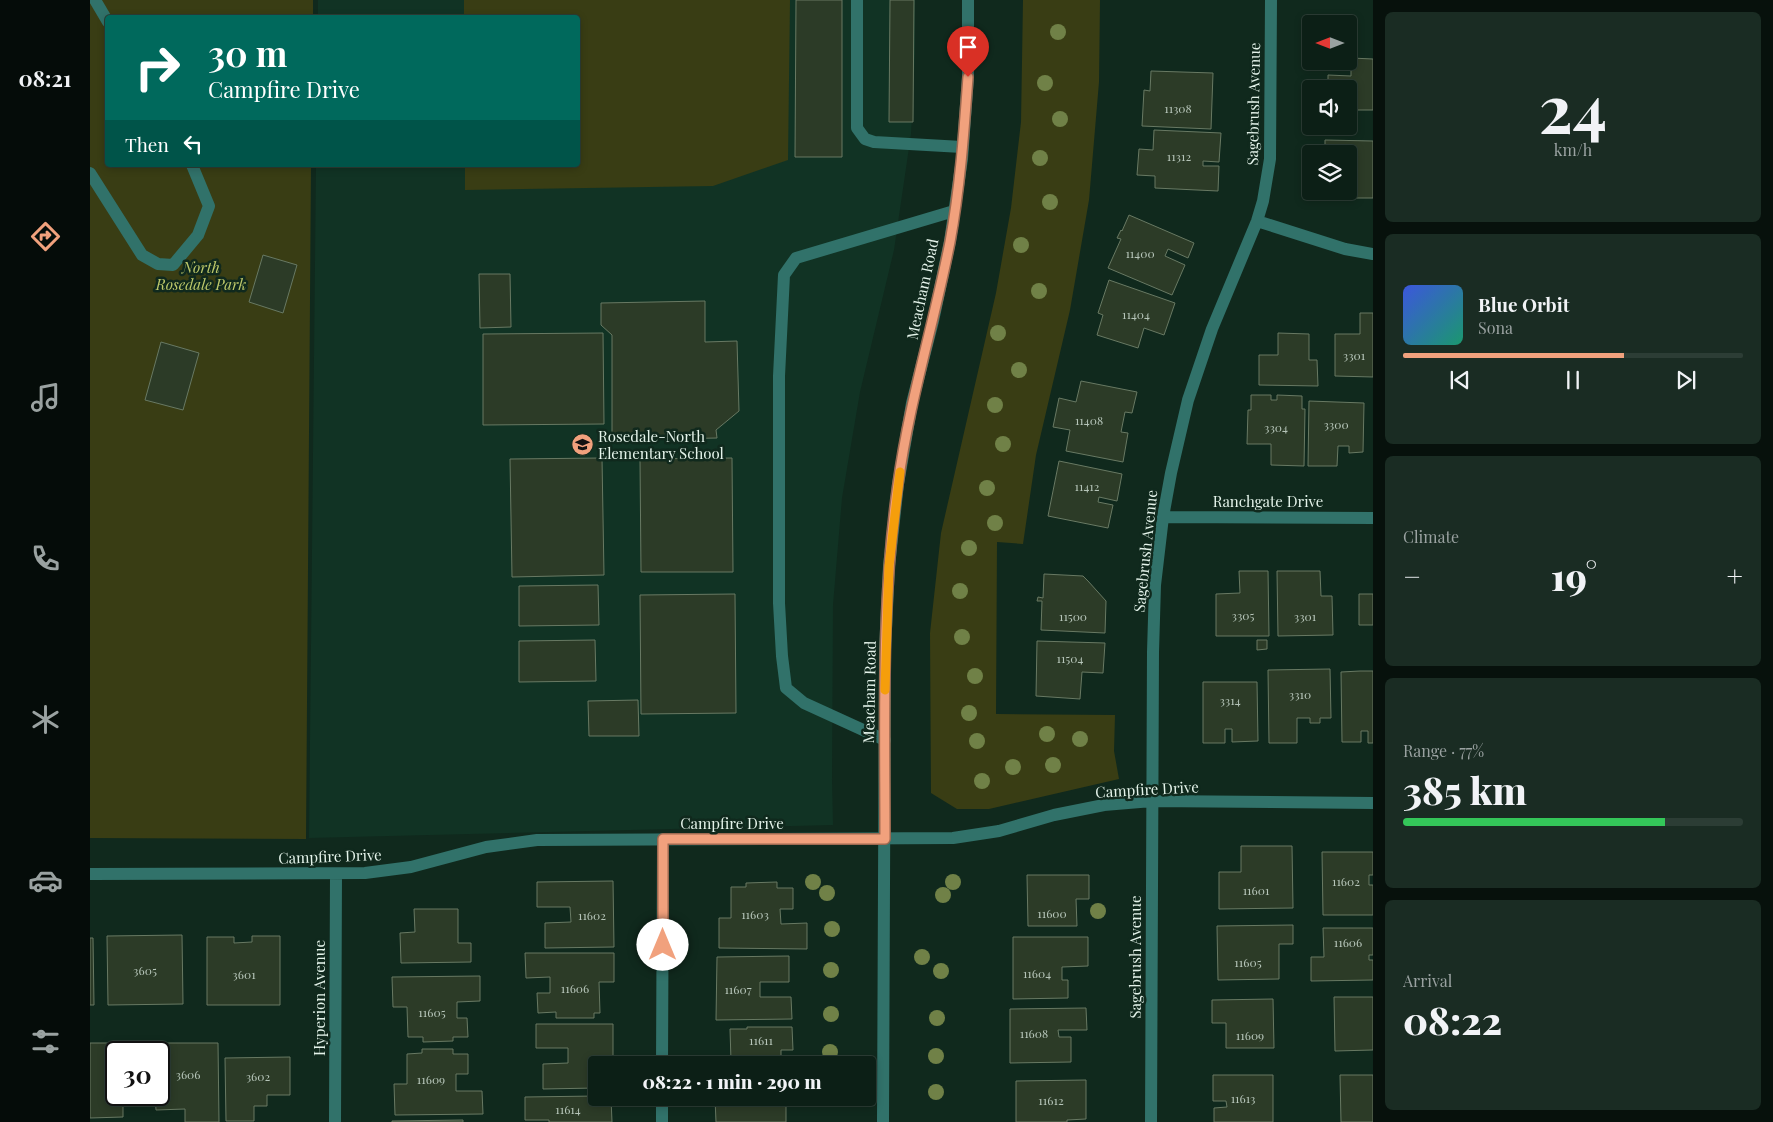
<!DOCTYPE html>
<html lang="en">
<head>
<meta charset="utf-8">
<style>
  body { margin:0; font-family:"Playfair Display",serif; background:#1a2c23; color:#f1f3f6; height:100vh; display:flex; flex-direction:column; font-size:19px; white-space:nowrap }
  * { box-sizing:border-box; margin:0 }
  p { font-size:16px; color:#9aa2a1 }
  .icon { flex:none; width:28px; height:28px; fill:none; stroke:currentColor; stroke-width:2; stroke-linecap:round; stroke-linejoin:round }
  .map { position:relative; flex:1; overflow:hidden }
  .sheet { display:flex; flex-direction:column; gap:12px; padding:12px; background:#07110c; width:400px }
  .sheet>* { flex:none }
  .banner { position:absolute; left:15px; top:15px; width:475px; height:152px; border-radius:5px; box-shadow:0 2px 8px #0003,0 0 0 1px #2c3d35; background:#00695c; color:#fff; overflow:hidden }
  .needle { width:32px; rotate:270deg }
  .tools { position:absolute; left:1212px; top:15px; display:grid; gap:10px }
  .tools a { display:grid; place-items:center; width:55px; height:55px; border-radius:5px; background:#0c1f16; box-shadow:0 2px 8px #0003,0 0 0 1px #2c3d35; font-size:25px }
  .speed { position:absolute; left:15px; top:1041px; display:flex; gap:10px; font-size:25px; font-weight:700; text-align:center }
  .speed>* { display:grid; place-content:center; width:65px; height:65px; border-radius:50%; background:#0c1f16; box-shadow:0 2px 8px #0003,0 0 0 1px #2c3d35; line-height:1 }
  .speed .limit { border:2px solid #111; border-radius:8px; background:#fff; color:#111 }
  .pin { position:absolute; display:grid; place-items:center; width:42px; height:42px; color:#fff; margin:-51px -21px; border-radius:50% 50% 50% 0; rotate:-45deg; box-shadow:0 0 5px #0007 }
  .pin .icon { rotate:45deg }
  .me { position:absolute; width:55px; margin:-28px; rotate:0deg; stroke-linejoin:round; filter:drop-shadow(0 0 4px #0008) }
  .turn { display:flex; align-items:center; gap:18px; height:105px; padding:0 20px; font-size:22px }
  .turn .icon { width:65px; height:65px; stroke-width:2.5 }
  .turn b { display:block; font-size:35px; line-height:42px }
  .then { display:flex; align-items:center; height:48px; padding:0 20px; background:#0003; gap:10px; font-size:19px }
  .big { font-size:38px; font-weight:800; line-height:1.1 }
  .sheet .card { flex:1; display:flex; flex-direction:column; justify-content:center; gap:8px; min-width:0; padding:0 18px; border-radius:8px; background:#1a2c23 }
  .sheet .dial { align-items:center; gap:0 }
  .dial b { font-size:65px; line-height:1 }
  .song { display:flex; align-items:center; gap:15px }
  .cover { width:60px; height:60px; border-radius:8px; background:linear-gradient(135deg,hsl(230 70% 55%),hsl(160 70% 35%)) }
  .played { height:5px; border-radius:2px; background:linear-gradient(90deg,#f1a17d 65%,#2c3d35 65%) }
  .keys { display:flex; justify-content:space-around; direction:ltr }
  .heat { display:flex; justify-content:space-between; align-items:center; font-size:28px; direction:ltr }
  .charge { height:8px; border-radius:4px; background:linear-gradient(90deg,#34c759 77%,#2c3d35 0) }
  .trip { position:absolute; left:498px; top:1056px; width:288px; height:50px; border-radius:5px; background:#0c1f16; box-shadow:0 2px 8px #0003,0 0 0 1px #2c3d35; font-weight:800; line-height:50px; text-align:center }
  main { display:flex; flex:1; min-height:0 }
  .dock { display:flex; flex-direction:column; width:90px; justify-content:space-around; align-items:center; background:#050c09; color:#9aa2a1 }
  .dock .icon { width:35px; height:35px }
  .dock .on { color:#f1a17d }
  .dock b { font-size:22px; color:#f1f3f6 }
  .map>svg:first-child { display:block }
  .built { fill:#113324 }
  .green { fill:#393d14 }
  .building { fill:#2c3b27; stroke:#687963 }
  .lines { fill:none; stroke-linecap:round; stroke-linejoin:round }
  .service { stroke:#31726a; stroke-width:12 }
  .minor { stroke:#31726a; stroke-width:12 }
  .tertiary { stroke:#31726a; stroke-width:12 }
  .tree { fill:#708147 }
  .route-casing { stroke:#9d6951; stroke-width:12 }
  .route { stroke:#f1a17d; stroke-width:9 }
  .slow { stroke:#f59e0b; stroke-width:9 }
  .labels { text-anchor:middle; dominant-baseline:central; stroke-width:5; stroke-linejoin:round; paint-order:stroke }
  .number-label { font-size:12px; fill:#b6c5b9 }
  .street-label { font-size:15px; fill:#e4f3ea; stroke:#10291d }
  .park-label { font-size:15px; font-style:italic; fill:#bec96a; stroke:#10291d }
  .poi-label { font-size:15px; fill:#e4f3ea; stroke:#10291d; text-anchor:start }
</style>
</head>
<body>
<main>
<nav class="dock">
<b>08:21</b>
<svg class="icon on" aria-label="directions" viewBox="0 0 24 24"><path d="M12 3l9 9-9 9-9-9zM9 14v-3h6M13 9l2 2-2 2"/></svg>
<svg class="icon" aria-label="music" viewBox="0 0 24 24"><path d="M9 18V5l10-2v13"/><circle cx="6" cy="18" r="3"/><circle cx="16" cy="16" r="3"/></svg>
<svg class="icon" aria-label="phone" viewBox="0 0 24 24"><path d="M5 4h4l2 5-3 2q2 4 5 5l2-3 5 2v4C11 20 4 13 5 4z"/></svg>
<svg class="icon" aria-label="climate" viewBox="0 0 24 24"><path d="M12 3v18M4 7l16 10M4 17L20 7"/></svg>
<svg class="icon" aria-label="car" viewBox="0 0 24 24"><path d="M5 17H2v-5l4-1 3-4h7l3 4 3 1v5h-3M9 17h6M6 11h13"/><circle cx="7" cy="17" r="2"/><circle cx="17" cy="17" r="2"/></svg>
<svg class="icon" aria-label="filters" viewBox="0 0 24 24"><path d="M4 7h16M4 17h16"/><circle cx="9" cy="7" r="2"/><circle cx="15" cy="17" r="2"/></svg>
</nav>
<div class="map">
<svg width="1283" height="1122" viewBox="0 0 1283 1122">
  <rect width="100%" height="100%" fill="#10291d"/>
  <!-- built -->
  <path class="built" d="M228 0H825V55L821 134 804 250 770 392 752 498 743 605 742 780 743 825 219 838 226 165H488V18L228 17Z"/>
  <!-- green -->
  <path class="green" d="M0 0H223V17L18 18V165H221L216 839 0 838Z
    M374 0H700L698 160 623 186 375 190V165H488V18L374 17Z
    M933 0H1010L1009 82 999 200 980 310 946 455 933 544 907 542 906 714 1025 715 1024 751 1029 779 899 809H867L841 793 840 633 851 533 906 293 921 208 931 122Z"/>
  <!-- building -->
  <path class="building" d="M706 0H752V157H705Z
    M800 0H824L823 122H799Z
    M1261 58 1283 59V110H1259V89H1238V75L1261 76Z
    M1061 71 1123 73 1121 129 1052 126 1054 90 1060 91Z
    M1064 130 1131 133 1129 162 1113 161V166H1129L1128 191 1065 188V176L1047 175 1049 149 1063 150Z
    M1235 140 1283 141V198H1255V191H1248H1259V154H1235Z
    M1039 215 1104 243 1098 258 1078 249 1075 256 1095 265 1082 295 1018 268 1031 239 1027 238 1031 230 1032 231Z
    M173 255 207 265 193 313 159 302Z
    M389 274H420L421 327 390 328Z
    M1019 280 1085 303 1074 335 1054 328 1048 348 1007 335 1013 315 1008 313Z
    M615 301V342L647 341 649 411 626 430 627 438 522 440V335L511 325V303Z
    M1270 313H1283V377L1245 376V334H1270Z
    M513 333 514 424 393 425V334Z
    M1188 333 1219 334V360H1227L1228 386 1169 385V355H1188Z
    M71 342 109 353 93 410 55 400Z
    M991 381 1047 392 1042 413 1035 412 1031 432 1038 433 1033 462 976 451 980 430 963 427 969 398 986 402Z
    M1161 395H1181V400H1187V395L1212 396V409H1215L1214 466 1181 465V444H1157L1158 410H1161Z
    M1219 401 1274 403 1273 452 1259 453V446H1248L1247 466H1218Z
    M512 458 514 575 422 577 420 459Z
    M642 458 643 572H551L550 459Z
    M969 461 1032 474 1027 501 1009 497 1008 502 1023 505 1018 528 958 516Z
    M1149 571H1178L1179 636H1126V594L1150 593Z
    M1187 571H1230L1231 596H1242L1243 635 1188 636Z
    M954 574 993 576 998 581 1016 601 1015 633 951 630 952 601H947L948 597 953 598Z
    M508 585 509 625 429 626V586Z
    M645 594 646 713 551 714 550 595Z
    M1269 594H1283V625H1269Z
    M505 640 506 681 429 682V641Z
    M1167 640H1177V649L1167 650Z
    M947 641 1015 643 1013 673 992 672 990 699 946 696Z
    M1240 669 1241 718H1230V723H1220V718H1207V743H1179L1178 670Z
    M1270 671H1283V743H1278V731H1271V742H1252L1251 672Z
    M1113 682H1167L1168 741 1142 742V729H1135V743H1113Z
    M548 700 549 736H499L498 701Z
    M1151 846H1202L1203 908 1129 909V872H1151Z
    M1232 852H1283V875H1279V885H1283V915H1233Z
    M937 875H999V899H986L987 926H938Z
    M523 881 524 947 455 948V923L481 922 480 907H447V882Z
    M687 882V888H703V909H690L691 924 717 923V949L629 948V918H641V887H656V883Z
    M324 909H368V943H381V962L311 963 310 933 325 932Z
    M1203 925V944H1189V979L1128 980 1127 926Z
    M1233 928H1283V955H1279V960H1283V980L1221 981V957H1234Z
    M92 935 93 1004 18 1005 17 936Z
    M162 936H190V1005H117V937H144V943L162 942Z
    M923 937H998V966L972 967V980H978V998L923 999Z
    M0 938H3L4 1005H0Z
    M435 953H524V982H509L510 1013H504V1018H466V1012L448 1013 447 993H460V977L436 978Z
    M699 956V982H670V997H701L702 1019 626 1020 627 957Z
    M390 976V1001L367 1002V1018H377L378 1037H363V1041L333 1042V1037H318L317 1007H303L302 977Z
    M1244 997H1283V1050L1245 1051Z
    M1183 999 1184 1048H1136V1023H1122V1000Z
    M996 1008 997 1030H968L969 1037H981V1062L920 1063V1009Z
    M446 1024H523V1065H506V1088L453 1089V1064L478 1063V1048H446Z
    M657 1027H702L703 1050H691V1065H627V1061H641L640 1029H657Z
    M0 1043H25L26 1095H33V1117L0 1118Z
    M65 1043H128L129 1122H95V1109L66 1110 65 1095H69V1052H65Z
    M332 1049H363V1054H378V1074H366V1091H392L393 1114 305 1115 304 1084H317V1054L332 1053Z
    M200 1057V1095H177V1106H164V1121H136L135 1058Z
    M1123 1075H1183V1122H1124V1108L1137 1107 1136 1101H1123Z
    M1250 1075H1283V1122H1251Z
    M996 1080V1119L977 1120V1122H926V1081Z
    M506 1096 521 1098 522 1122H459V1120H435V1097Z
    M625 1098H696V1122H626Z
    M373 1120V1122H302V1121Z"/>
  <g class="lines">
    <!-- service -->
    <path class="service" d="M5 0 18 22
      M767 0V128L775 139 784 142 872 147
      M0 173 52 255 68 264 83 265 108 235 119 206 102 165
      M795 740 714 703 696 688 692 656 689 603V376L694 275 706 258 864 211"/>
    <!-- minor -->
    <path class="minor" d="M1167 221 1255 249 1283 254
      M1073 517 1283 518
      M0 874 275 873 321 867 396 847 447 840 863 838 909 831 964 815 1014 805 1062 801 1283 803
      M572 1065 573 839
      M245 1122 246 874
      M572 1122V1098
      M1061 1122 1063 652 1065 585 1073 517 1081 473 1098 400 1122 329 1167 221 1173 201 1180 159 1181 0"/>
    <!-- tertiary -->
    <path class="tertiary" d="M793 1122 795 650 799 566 808 484 822 403 843 321 860 241 872 159 878 77V0"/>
  </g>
  <!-- trees -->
  <g class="tree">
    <circle cx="968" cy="32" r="8"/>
    <circle cx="955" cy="83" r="8"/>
    <circle cx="970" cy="119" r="8"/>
    <circle cx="950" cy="158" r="8"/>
    <circle cx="960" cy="202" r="8"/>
    <circle cx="931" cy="245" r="8"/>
    <circle cx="949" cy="291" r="8"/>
    <circle cx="908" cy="333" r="8"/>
    <circle cx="929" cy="370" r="8"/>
    <circle cx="905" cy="405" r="8"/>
    <circle cx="913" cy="444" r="8"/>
    <circle cx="897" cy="488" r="8"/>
    <circle cx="905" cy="523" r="8"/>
    <circle cx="879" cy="548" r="8"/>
    <circle cx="870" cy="591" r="8"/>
    <circle cx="872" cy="637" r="8"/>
    <circle cx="885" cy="676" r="8"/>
    <circle cx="879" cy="713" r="8"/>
    <circle cx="957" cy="734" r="8"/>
    <circle cx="990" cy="739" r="8"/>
    <circle cx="887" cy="741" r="8"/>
    <circle cx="963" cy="765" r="8"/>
    <circle cx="923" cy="767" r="8"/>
    <circle cx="892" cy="781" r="8"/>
    <circle cx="723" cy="882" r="8"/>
    <circle cx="863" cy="882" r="8"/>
    <circle cx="737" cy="893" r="8"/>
    <circle cx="853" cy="895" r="8"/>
    <circle cx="1008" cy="911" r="8"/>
    <circle cx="742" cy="929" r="8"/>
    <circle cx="832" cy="957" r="8"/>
    <circle cx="741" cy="970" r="8"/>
    <circle cx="851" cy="971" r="8"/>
    <circle cx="741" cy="1014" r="8"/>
    <circle cx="847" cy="1018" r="8"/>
    <circle cx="740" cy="1052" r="8"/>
    <circle cx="846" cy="1056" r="8"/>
    <circle cx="846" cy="1092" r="8"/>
  </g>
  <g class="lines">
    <defs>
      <path id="route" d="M573 945V839H795C795 721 791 601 808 484 819 402 844 323 860 242 870 188 874 132 878 77"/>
    </defs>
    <!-- route casing -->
    <use href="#route" class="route-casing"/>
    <!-- route -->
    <use href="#route" class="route"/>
    <!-- slow -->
    <path class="slow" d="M795 690 799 566 810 472"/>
  </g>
  <!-- icons -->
  <defs>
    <symbol id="school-disc" viewBox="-11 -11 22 22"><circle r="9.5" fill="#f1a17d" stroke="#10291d"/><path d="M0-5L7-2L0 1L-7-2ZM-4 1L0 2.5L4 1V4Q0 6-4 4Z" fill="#111"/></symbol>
  </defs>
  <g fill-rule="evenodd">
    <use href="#school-disc" x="480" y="432" width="25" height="25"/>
  </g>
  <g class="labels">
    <!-- number labels -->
    <g class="number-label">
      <text x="1088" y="108">11308</text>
      <text x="1089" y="156">11312</text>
      <text x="1050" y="253">11400</text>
      <text x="1046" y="314">11404</text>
      <text x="1264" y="355">3301</text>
      <text x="999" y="420">11408</text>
      <text x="1246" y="424">3300</text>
      <text x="1186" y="427">3304</text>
      <text x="997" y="486">11412</text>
      <text x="1153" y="615">3305</text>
      <text x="983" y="616">11500</text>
      <text x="1215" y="616">3301</text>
      <text x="980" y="658">11504</text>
      <text x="1210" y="694">3310</text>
      <text x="1140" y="700">3314</text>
      <text x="1256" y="881">11602</text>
      <text x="1166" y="890">11601</text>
      <text x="962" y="913">11600</text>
      <text x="665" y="914">11603</text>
      <text x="502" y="915">11602</text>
      <text x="1258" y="942">11606</text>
      <text x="1158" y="962">11605</text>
      <text x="55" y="970">3605</text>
      <text x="947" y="973">11604</text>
      <text x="154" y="974">3601</text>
      <text x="485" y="988">11606</text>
      <text x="648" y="989">11607</text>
      <text x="342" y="1012">11605</text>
      <text x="944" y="1033">11608</text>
      <text x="1160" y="1035">11609</text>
      <text x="671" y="1040">11611</text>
      <text x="98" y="1074">3606</text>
      <text x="168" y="1076">3602</text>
      <text x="341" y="1079">11609</text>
      <text x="1153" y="1098">11613</text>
      <text x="961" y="1100">11612</text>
      <text x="478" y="1109">11614</text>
    </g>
    <!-- street labels -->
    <g class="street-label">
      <text transform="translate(1163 104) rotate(-89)">Sagebrush Avenue</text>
      <text transform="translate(832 289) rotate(-78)">Meacham Road</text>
      <text x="1178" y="501">Ranchgate Drive</text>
      <text transform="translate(1055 551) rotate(-84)">Sagebrush Avenue</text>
      <text transform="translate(779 692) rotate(-89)">Meacham Road</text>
      <text transform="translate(1057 789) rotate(-3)">Campfire Drive</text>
      <text x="642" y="823">Campfire Drive</text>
      <text transform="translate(240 856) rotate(-2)">Campfire Drive</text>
      <text transform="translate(1045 957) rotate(-90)">Sagebrush Avenue</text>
      <text transform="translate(229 998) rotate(-90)">Hyperion Avenue</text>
    </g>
    <!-- park labels -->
    <g class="park-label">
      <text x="111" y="267">North<tspan x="111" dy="17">Rosedale Park</tspan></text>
    </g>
    <!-- poi labels -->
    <g class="poi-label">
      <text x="508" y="436">Rosedale-North<tspan x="508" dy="17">Elementary School</tspan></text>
    </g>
  </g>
</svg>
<div class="tools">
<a><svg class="needle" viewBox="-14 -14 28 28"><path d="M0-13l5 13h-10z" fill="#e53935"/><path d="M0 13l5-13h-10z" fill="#9aa2a1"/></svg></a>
<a><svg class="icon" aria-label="sound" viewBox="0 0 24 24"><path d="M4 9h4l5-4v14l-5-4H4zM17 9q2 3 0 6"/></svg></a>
<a><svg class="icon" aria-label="layers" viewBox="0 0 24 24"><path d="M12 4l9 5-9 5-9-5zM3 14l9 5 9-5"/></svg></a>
</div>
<div class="speed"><div class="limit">30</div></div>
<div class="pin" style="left:878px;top:77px;background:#d93025"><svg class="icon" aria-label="arrive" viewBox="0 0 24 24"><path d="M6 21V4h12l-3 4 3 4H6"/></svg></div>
<svg class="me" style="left:573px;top:945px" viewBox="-20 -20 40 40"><circle r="19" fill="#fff"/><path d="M0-13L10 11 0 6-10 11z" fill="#f1a17d"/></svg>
<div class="trip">08:22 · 1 min · 290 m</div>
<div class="banner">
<div class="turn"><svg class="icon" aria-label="right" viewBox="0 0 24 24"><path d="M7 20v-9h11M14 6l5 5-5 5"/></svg><div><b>30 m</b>Campfire Drive</div></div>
<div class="then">Then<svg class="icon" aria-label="left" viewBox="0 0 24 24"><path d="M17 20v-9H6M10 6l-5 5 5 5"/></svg></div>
</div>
</div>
<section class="sheet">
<div class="card dial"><b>24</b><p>km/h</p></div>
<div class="card">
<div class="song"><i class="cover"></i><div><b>Blue Orbit</b><p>Sona</p></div></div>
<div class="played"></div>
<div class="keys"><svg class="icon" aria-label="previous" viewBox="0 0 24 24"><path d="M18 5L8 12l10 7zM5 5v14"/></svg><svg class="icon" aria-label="pause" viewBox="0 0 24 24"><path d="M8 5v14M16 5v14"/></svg><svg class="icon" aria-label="next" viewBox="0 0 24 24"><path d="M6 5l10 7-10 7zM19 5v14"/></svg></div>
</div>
<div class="card"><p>Climate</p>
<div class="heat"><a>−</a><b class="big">19°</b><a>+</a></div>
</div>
<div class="card"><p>Range · 77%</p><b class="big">385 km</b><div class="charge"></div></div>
<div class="card"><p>Arrival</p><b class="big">08:22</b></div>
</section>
</main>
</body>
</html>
